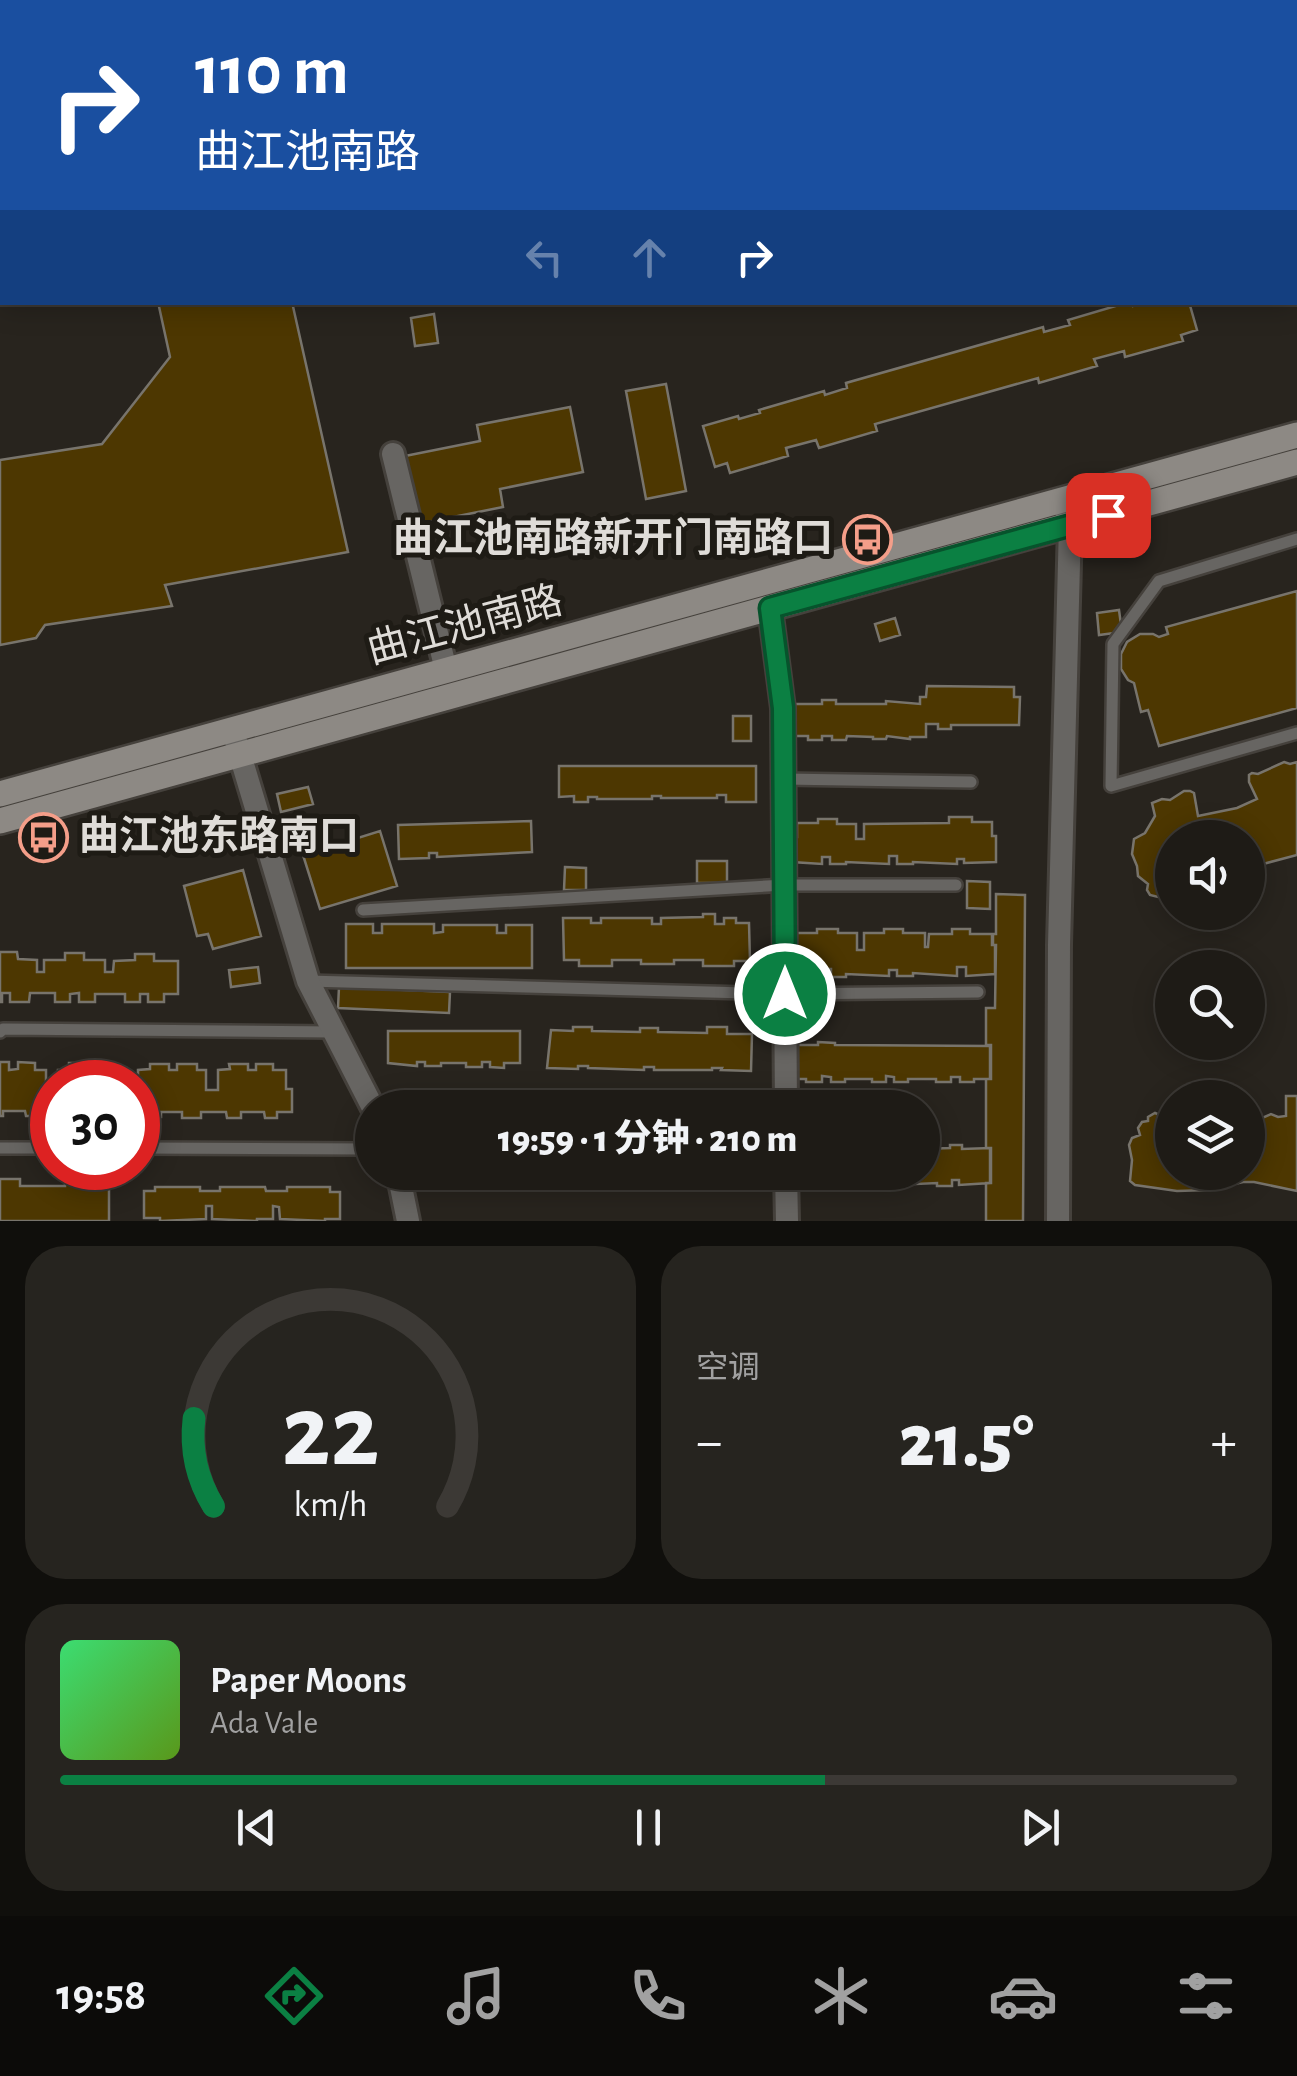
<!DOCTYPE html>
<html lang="zh">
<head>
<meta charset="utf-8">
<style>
  body { margin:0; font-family:"Alegreya Sans","Noto Sans SC",sans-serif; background:#26241f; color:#f1f3f6; height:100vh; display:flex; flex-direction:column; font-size:38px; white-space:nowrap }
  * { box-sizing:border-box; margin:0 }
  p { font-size:32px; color:#a1a1a1 }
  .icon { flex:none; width:55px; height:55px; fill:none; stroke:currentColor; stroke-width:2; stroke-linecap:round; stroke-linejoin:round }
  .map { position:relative; height:1221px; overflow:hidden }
  .side { display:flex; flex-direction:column; gap:25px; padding:25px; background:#100f0c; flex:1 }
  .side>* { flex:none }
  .banner { position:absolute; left:0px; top:0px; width:1298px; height:305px; box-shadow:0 5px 25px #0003,0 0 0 2px #3c3935; background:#1a4fa0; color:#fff; overflow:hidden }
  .controls { position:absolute; left:1155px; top:820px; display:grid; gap:20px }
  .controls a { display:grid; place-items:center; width:110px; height:110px; border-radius:50%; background:#1e1b16; box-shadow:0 5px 25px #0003,0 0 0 2px #3c3935; font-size:50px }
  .speed { position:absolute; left:30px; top:1060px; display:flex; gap:20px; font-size:50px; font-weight:700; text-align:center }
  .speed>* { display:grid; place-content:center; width:130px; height:130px; border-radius:50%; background:#1e1b16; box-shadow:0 5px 25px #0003,0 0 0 2px #3c3935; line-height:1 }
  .speed .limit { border:15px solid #d22; background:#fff; color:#111 }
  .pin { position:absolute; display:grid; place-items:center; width:85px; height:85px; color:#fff; margin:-42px; border-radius:20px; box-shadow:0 5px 15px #0006 }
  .me { position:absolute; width:110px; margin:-55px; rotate:0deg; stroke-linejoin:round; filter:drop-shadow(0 0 8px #0008) }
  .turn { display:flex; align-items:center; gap:35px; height:210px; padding:0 30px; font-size:45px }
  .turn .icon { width:130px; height:130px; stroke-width:2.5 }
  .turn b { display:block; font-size:70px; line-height:85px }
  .lanes { display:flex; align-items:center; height:95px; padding:0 30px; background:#0003; justify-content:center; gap:50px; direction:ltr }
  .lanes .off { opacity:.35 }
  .big { font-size:75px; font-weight:800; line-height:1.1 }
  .side .tile { flex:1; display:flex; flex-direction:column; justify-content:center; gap:15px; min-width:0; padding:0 35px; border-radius:40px; background:#26241f }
  .side .dial { align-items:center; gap:0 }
  .dial svg { height:260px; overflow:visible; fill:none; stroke:#3c3935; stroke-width:7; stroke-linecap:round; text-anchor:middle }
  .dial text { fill:#f1f3f6; stroke:none }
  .song { display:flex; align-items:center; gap:30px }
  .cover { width:120px; height:120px; border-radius:15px; background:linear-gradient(135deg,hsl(140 70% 55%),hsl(90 70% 35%)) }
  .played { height:10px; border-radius:5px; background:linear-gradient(90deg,#0b8043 65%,#3c3935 65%) }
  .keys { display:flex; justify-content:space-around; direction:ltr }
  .heat { display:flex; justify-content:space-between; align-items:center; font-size:55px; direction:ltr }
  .side .tiles { flex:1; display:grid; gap:25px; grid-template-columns:1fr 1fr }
  .tile:last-child { grid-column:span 2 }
  .trip { position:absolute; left:355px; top:1090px; width:585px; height:100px; border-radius:50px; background:#1e1b16; box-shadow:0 5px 25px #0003,0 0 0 2px #3c3935; font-weight:800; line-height:100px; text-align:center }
  .dock { display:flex; height:160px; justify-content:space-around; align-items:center; background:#0c0b09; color:#a1a1a1 }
  .dock .icon { width:70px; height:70px }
  .dock .selected { color:#0b8043 }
  .dock b { font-size:45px; color:#f1f3f6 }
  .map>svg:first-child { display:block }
  .building { fill:#4d3701; stroke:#78746c; stroke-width:2.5 }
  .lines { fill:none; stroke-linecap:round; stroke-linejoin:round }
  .service-casing { stroke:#45413c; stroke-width:16 }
  .minor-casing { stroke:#45413c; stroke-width:28 }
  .secondary-casing { stroke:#45413c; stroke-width:30 }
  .service { stroke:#676562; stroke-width:11 }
  .minor { stroke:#676562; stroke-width:22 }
  .secondary { stroke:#8d8984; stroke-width:25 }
  .route-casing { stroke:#07532c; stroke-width:25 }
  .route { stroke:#0b8043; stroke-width:18 }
  .labels { text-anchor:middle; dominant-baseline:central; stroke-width:10; stroke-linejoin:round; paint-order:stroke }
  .poi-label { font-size:40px; font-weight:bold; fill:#dfdcd8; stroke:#1e1b15; text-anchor:end }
  .street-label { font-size:40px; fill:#dfdcd8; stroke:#1e1b15 }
</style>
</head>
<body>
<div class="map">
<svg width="1297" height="1221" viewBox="0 0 1297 1221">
  <rect width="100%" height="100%" fill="#28241e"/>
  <!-- building -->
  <path class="building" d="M75 0H263V2H76Z
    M158 302H292L348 552 165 585 172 606 45 625 36 638 0 645V460L102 444 170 357Z
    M1129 302H1132L1133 306 1147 302H1189L1197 330 1181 335 1183 341 1125 357 1124 351 1094 359 1097 366 1039 383 1038 378 875 424 877 431 819 448 816 440 786 448 788 456 730 473 727 463 715 467 703 426 738 416 739 419 760 413 759 410 824 391 825 395 847 388 846 383 1043 327 1044 332 1070 325 1068 320Z
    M434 314 438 343 415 346 411 318Z
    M666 384 686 491 646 499 626 391Z
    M570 407 583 472 500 489 503 507 418 524 405 456 480 441 477 425Z
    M1297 591V708L1159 746 1148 710 1141 712 1134 683 1128 680 1121 669V654L1127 642 1140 634H1153L1159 637 1168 634 1166 627Z
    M1119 610 1122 632 1099 635 1097 613Z
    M895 618 900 635 880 641 875 624Z
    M927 686 1014 687V697H1020L1019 725H951V729H938V724H926V737H910V739L887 736 886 739H873V737L847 736 846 740H832V736H822V740H808V736H795V704H822V700H836V704H886V701L920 704V697H926Z
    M733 716H751V741H733Z
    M1284 762 1290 764 1297 762V855L1248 868V838H1172V890L1158 897 1150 895 1147 890 1148 884 1138 876 1137 866 1132 854 1134 839 1145 833 1155 816 1152 803 1162 799 1170 800 1184 791H1190L1194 793 1198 816 1237 808 1257 799 1249 782V775L1252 773 1258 774Z
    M559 766H756V802H726V795H717V798H661V796H652V799H597V797H588V802H574V796L559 797Z
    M308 787 313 804 281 812 277 794Z
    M949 817H972V822H992V836H996V862L964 863V859H957V864L913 862V864H897V856H889V864L846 862V864H830V857H822V864L792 862V837H797V823H818V819H837V824H856V839H864V824L949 823Z
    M531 821 532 852 437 857V853H429V858L399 859 398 825Z
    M380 831 397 886 320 909 303 855Z
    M697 861H727V883H697Z
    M565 867 586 868V890H564Z
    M243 870 261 936 213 949 208 934 197 936 184 886Z
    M967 881 990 882V909L967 908Z
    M996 894 1025 895 1023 1221H986V1183H991V1148H986V1079H991V1045H986V1008H995L996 945H993V934H996Z
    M703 914H715V924H724V918H736V923H749L750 961H734V966H703V960H674V964H641V960H612V966H579V960H564L563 918H591V923H601V918H652V924H661V918L703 917Z
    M346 924H373V933H382V924H434V933L443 932V925H497V933H506V925H532V968H346Z
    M817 929H838V933H857V950H864V933H884V929H903V933H925V947H928L929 934H952V929H970V934H992V945H995V974L966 976V967H957V976L913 973V976H897V970H889V976L846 974V977H831V969H823V975L792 973 795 933H817Z
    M0 952H17L18 959 37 960V972H44V960H65V953H84V960H105V972H113L114 961 135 960V954H154V961H178V994H164V1002H148V994H140V1002H125V994H95V1002H79V993L70 994V1002H55V993H30L29 1002H10V993H2V1002H0Z
    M258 967 260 983 231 987 229 970Z
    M339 987 450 992 449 1013 338 1008Z
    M573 1027H592V1031L640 1032V1028H658V1032L707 1033V1027H727V1034H752L751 1071 721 1070 722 1068H712V1070H654V1067H644V1070L588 1068V1066H578V1069L547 1068 551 1030 573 1031Z
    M388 1031H520V1063H504V1068L490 1067V1062H482V1067H466V1063H441V1066H425V1062H417V1066L388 1063Z
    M818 1042 835 1043V1045L990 1046V1079H974V1082H960V1077H951V1082H936V1079H908V1082H894V1077L886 1076V1082H872V1079H845V1082H831V1077L822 1076V1082H806V1079H793V1045H818Z
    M0 1062H9V1070L18 1069V1062L35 1063V1070H46V1090H52V1111H40V1116H26L25 1111H3V1116H0Z
    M69 1063H88V1070L97 1069V1063H114V1070H126V1082H58V1070H69Z
    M150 1064H169V1070H177V1064H197V1070H206V1090H218V1070L230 1069 229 1064H248V1070H256V1064H273V1070H286V1089H292V1112H277V1118H265L264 1112H241V1118H227L226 1112H201V1118H182V1112H161V1117H148V1112L138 1111V1070L150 1069Z
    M1286 1096H1297V1191L1254 1182H1243L1209 1190 1177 1191 1135 1185 1130 1181 1132 1160 1129 1145 1132 1138 1140 1135 1138 1128 1142 1122 1148 1121V1117L1155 1113 1162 1116H1172V1172H1248V1137H1253L1255 1121 1271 1114 1278 1117 1286 1116Z
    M950 1145H962V1149L990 1148V1183L959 1185V1180H952V1186H937V1183L895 1185V1180H886V1186H872V1183L831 1186V1180H822V1186L793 1184V1172H922V1149L950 1148Z
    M426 1172H618L617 1184 572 1183V1175H565V1184L478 1183V1175H472L471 1184 426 1183Z
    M646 1172H752V1182L646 1183Z
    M0 1179H20V1186H65V1179H78L88 1180V1187H109V1221H0Z
    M155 1187H200V1191H220V1187H265L266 1191H287V1187H330V1192H340V1219H325V1221L280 1219 279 1207 273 1206V1219H257V1221L212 1219V1206H206V1219L160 1221V1218H144V1191H155Z"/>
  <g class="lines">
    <defs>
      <path id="service" d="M1297 539 1159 581 1113 644 1111 786 1297 733
        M784 779 971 782
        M363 910 785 885H956
        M308 981 785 994 978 992
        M0 1032 3 1029 334 1032
        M0 1148H52
        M138 1148 372 1149"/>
      <path id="minor" d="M393 454 446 670
        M770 608 783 708 786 1108
        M235 738 308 981 373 1108
        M398 1172 408 1221
        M786 1172 787 1221
        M1058 1221 1059 945 1070 525 1065 508"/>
      <path id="secondary" d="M0 794 1297 435
        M0 821 1297 462"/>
    </defs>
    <!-- service casing -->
    <use href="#service" class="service-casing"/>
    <!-- minor casing -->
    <use href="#minor" class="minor-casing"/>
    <!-- secondary casing -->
    <use href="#secondary" class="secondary-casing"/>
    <!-- service -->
    <use href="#service" class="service"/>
    <!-- minor -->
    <use href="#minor" class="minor"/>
    <!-- secondary -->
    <use href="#secondary" class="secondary"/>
  </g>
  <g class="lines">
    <defs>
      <path id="route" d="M785 994 783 708 770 608 1108 515"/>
    </defs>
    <!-- route casing -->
    <use href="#route" class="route-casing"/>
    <!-- route -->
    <use href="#route" class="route"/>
  </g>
  <!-- icons -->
  <defs>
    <symbol id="bus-ring" viewBox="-11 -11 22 22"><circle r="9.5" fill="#1e1b15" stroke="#f49e89" stroke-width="1.5"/><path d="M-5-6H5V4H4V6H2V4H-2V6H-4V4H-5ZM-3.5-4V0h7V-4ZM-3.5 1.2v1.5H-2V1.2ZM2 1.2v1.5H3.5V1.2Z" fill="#f49e89"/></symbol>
  </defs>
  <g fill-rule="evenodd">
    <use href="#bus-ring" x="840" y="512" width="55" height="55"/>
    <use href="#bus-ring" x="16" y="810" width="55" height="55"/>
  </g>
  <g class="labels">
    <!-- poi labels -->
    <g class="poi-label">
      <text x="833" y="539">曲江池南路新开门南路口</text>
      <text x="79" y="837" text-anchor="start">曲江池东路南口</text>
    </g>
    <!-- street labels -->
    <g class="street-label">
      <text transform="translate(465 626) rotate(-15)">曲江池南路</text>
    </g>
  </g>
</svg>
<div class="controls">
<a><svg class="icon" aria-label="sound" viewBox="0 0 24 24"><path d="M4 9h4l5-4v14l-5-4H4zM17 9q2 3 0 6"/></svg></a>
<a><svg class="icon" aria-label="search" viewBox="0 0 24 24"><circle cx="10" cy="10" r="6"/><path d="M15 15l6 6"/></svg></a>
<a><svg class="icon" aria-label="layers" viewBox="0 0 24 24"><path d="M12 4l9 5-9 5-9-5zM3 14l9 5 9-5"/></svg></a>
</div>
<div class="speed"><div class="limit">30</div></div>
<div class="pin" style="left:1108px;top:515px;background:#d93025"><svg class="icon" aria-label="arrive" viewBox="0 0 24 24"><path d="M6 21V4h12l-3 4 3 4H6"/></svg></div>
<svg class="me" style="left:785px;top:994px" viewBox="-20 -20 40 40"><circle r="17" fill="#0b8043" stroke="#fff" stroke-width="3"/><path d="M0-11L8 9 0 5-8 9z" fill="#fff"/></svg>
<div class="trip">19:59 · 1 分钟 · 210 m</div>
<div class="banner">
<div class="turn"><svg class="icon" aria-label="right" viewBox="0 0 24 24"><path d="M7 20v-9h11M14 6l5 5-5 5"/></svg><div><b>110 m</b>曲江池南路</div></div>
<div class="lanes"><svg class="icon off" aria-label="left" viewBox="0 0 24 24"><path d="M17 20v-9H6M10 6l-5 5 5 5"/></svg><svg class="icon off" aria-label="ahead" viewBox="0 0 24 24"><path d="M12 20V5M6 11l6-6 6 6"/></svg><svg class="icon" aria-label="right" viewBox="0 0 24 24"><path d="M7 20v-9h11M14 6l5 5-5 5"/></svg></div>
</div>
</div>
<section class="side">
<div class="tiles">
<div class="tile dial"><svg viewBox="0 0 100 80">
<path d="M14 69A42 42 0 1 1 86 69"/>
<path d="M14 69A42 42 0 0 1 8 42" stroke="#0b8043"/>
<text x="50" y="56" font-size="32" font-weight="700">22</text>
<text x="50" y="72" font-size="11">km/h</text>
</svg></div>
<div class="tile"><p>空调</p>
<div class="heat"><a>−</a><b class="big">21.5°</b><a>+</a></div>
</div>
<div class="tile">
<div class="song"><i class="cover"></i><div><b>Paper Moons</b><p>Ada Vale</p></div></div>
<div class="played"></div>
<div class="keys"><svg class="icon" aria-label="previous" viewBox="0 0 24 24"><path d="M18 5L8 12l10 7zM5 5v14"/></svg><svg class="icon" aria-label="pause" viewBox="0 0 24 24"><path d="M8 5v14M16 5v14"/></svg><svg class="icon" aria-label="next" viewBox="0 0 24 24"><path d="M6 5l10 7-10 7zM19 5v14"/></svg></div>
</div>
</div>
</section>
<nav class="dock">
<b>19:58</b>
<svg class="icon selected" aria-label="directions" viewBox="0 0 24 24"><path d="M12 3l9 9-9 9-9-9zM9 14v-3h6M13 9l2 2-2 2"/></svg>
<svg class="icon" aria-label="music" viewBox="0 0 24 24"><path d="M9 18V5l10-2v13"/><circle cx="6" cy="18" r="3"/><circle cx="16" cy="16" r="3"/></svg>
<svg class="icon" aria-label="phone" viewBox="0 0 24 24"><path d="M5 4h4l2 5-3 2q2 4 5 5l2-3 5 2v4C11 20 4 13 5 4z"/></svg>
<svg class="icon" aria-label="climate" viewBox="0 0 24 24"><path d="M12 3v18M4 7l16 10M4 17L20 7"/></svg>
<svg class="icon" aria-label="car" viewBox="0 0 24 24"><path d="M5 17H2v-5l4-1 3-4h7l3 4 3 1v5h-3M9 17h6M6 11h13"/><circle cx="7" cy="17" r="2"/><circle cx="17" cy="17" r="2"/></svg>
<svg class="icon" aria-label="filters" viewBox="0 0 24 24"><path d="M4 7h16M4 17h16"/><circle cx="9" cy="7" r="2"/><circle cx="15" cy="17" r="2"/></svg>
</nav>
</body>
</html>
